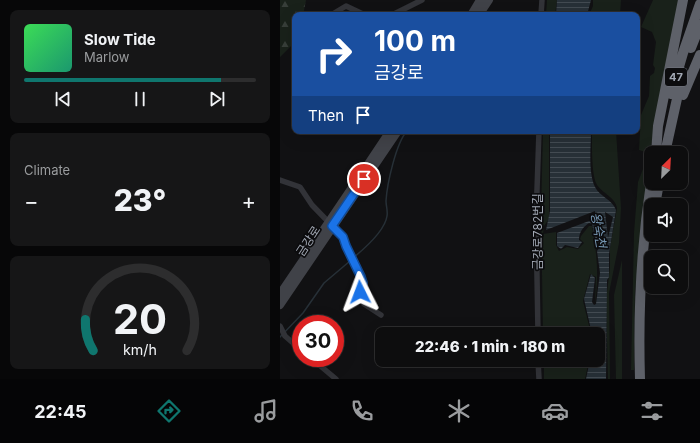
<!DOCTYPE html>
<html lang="en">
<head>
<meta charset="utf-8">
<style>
  body { margin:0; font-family:Inter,"Noto Sans KR",sans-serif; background:#161617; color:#f1f3f6; height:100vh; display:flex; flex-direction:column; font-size:15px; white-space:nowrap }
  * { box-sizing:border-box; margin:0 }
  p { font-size:13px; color:#9a9c9e }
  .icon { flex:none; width:22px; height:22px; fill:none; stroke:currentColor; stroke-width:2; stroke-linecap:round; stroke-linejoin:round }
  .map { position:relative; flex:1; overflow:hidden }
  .drawer { display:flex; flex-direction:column; gap:10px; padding:10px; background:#070708; width:280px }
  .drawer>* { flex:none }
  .hud { position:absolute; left:12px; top:12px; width:348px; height:122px; border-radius:8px; box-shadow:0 4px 16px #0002,0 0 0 1px #2d2d2e; background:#1a4fa0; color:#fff; overflow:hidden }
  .needle { width:26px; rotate:24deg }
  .controls { position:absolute; left:364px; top:146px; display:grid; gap:8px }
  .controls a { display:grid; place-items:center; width:44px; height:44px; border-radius:8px; background:#0d0d0e; box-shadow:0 4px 16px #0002,0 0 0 1px #2d2d2e; font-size:20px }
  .speed { position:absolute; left:12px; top:315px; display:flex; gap:8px; font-size:20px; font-weight:700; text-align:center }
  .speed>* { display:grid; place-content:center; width:52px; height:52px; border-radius:50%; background:#0d0d0e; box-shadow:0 4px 16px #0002,0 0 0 1px #2d2d2e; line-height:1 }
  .speed .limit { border:6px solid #d22; background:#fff; color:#111 }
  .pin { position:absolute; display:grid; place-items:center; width:34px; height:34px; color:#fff; margin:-17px; border:2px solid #fff; border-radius:50%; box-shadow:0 1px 4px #0007 }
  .me { position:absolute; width:44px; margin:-22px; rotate:357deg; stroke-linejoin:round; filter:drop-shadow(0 0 3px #0008) }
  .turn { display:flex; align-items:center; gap:14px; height:84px; padding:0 16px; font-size:18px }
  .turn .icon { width:52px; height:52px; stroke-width:2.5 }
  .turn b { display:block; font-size:28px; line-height:34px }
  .then { display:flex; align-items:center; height:38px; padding:0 16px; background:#0003; gap:8px; font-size:15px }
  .big { font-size:30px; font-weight:800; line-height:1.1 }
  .drawer .tile { flex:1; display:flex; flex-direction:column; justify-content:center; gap:6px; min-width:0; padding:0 14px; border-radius:8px; background:#161617 }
  .drawer .dial { align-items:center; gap:0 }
  .dial svg { height:104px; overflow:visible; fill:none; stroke:#2d2d2e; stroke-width:7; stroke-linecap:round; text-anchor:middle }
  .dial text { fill:#f1f3f6; stroke:none }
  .song { display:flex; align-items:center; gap:12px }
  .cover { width:48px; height:48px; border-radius:6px; background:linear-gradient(135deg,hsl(130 70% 55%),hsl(160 70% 35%)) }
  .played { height:4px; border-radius:2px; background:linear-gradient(90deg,#0f766e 85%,#2d2d2e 85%) }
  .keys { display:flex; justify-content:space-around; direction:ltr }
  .heat { display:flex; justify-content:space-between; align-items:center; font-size:22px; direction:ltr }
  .trip { position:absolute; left:95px; top:327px; width:230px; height:40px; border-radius:8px; background:#0d0d0e; box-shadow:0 4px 16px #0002,0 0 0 1px #2d2d2e; font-weight:800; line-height:40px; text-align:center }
  .menu { display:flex; height:64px; justify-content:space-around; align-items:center; background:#050506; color:#9a9c9e }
  .menu .icon { width:28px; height:28px }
  .menu .active { color:#0f766e }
  .menu b { font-size:18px; color:#f1f3f6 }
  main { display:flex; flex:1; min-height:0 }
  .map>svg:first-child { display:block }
  .green { fill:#19211a }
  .forest { fill:url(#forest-firs) }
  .water { fill:url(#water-rules); fill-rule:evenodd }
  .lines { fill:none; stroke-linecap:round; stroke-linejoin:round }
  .stream { stroke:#273037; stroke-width:1.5 }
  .street { stroke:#323338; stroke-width:5.5 }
  .secondary { stroke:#404248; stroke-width:8 }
  .highway { stroke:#5e6169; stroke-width:10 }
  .route-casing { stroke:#114b97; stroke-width:10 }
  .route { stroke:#1a73e8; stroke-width:7 }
  .labels { text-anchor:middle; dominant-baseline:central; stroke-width:3.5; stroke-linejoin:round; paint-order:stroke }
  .shield { fill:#0c0c0e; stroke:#757982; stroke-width:1 }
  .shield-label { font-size:11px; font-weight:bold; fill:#a2a8b4 }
  .street-label { font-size:12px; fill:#a2a8b4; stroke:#0c0c0e }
  .water-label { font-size:13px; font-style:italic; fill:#7697b2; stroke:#0c0c0e }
</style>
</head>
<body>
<main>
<section class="drawer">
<div class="tile">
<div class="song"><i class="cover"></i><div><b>Slow Tide</b><p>Marlow</p></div></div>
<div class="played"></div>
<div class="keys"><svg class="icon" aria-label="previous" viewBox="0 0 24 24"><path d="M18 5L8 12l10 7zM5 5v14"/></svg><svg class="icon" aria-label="pause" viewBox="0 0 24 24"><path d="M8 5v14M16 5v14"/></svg><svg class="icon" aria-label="next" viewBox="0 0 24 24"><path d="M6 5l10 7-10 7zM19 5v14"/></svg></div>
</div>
<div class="tile"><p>Climate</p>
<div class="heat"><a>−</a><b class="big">23°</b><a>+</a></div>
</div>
<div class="tile dial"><svg viewBox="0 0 100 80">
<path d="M14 69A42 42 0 1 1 86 69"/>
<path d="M14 69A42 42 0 0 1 8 45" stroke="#0f766e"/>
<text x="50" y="56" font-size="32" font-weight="700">20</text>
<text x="50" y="72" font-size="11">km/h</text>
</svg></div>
</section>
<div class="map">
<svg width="420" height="379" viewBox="0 0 420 379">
  <defs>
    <pattern id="forest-firs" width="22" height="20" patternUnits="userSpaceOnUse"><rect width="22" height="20" fill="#19211a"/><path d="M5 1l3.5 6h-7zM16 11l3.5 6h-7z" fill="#373e39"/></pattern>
    <pattern id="water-rules" width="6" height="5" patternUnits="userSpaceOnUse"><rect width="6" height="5" fill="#273037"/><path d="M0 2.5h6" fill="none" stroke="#434b52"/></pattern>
  </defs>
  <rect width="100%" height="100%" fill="#111113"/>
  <!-- green -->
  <path class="green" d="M267 0H277L275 15H266Z
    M313 0H341L340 15H309L313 6Z
    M373 0H401L371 146 355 292 354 370H351L354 233 358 182 369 153 359 150 361 115 369 96 370 76 374 73 375 68 373 65 376 42 372 32 361 27Z
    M263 131H269V219L264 226 263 234 276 232V245L279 251 287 247 298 249 304 243 300 239 301 236 309 226H312C317 254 319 275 315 304L316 277 310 274 303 301 311 334H263L261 213Z
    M312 131H336L341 208 339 243 329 293 330 379H328L326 301 330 267V248L337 208C335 197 323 194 317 185 311 175 312 144 312 131Z
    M342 260V379H336L334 295Z
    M264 360H309L305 379H264Z"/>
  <!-- forest -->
  <path class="forest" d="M0 0H26L23 15H15V42L0 57Z"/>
  <!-- water -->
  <path class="water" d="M277 0H311L307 15H276Z
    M270 131H311C311 148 308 172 315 187 320 197 332 199 336 210L329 254V277L327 280 326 379H306L310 360H318V334H312L304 299 311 274 315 278 312 302 314 305 316 304 320 273 317 251 320 247 315 238 312 224 309 223C303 227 299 232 299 240L302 242 298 248 285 245 281 249 277 246V233L309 221 315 220V211L266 230 270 211ZM325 212 333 217 328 238Z"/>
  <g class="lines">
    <!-- stream -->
    <path class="stream" d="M73 258C84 249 105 230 107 216 108 211 106 206 106 201 107 184 116 143 127 131
      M0 337 23 313 44 283 70 261"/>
    <!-- street -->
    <path class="street" d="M51 15 66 6 85 15
      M112 15 142 0
      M261 15 262 0
      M0 180 20 187 32 205 63 237 66 246 81 277 83 283 78 296 84 304 101 315
      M0 326 5 336 21 350
      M258 334 256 219 259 131
      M31 358 56 379
      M258 360 259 379"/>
    <!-- secondary -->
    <path class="secondary" d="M191 15 200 0
      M199 15 209 0
      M86 167 110 131
      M0 294 77 180
      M0 305 118 131"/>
    <!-- highway -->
    <path class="highway" d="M411 48 420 25
      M391 94 403 53 420 4
      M403 95 420 55
      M376 153 378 126 403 0
      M385 153 400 85
      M375 205 379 183
      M360 379C358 313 361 248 371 183"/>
  </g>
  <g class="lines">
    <defs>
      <path id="route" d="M80 292 83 283 81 277 66 246 63 237 52 226 84 179"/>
    </defs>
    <!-- route casing -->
    <use href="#route" class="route-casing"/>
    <!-- route -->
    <use href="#route" class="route"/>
  </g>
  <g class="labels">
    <!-- shield labels -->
    <rect class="shield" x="385" y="68" width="22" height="18" rx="3"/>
    <g class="shield-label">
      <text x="396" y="77">47</text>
    </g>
    <!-- street labels -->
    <g class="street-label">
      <text transform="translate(257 232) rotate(-90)">금강로782번길</text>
      <text transform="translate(28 241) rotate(-57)">금강로</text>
    </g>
    <!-- water labels -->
    <g class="water-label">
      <text transform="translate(319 230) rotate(80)">왕숙천</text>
    </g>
  </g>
</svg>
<div class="controls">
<a><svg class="needle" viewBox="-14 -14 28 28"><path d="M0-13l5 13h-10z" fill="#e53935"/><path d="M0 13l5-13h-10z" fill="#9a9c9e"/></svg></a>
<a><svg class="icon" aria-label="sound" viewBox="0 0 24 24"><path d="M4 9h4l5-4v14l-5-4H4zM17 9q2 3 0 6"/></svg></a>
<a><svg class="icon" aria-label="search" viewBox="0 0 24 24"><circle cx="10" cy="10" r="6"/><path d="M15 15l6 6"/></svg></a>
</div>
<div class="speed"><div class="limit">30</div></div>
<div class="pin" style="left:84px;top:179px;background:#d93025"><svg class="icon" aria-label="arrive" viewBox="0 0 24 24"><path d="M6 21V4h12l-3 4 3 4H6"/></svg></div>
<svg class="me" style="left:80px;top:292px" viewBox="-20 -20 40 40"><path d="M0-17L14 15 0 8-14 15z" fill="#1a73e8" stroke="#fff" stroke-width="4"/></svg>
<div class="trip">22:46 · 1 min · 180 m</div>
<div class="hud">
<div class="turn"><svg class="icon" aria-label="right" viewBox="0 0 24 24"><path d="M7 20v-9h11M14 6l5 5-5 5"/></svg><div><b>100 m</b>금강로</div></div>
<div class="then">Then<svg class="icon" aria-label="arrive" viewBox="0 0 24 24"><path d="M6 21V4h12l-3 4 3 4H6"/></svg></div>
</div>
</div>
</main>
<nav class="menu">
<b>22:45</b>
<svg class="icon active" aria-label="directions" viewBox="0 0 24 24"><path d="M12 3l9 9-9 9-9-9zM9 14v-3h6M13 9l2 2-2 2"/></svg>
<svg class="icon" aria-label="music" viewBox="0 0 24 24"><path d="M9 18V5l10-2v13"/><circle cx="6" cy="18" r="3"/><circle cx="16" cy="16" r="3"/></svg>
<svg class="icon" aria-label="phone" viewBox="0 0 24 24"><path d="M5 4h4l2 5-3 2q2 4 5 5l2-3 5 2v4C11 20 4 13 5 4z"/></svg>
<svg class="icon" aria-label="climate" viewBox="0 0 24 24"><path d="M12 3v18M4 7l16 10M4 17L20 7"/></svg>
<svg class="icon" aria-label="car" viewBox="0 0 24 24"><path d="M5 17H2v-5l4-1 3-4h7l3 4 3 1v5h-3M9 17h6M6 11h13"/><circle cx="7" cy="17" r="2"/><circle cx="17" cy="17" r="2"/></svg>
<svg class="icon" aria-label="filters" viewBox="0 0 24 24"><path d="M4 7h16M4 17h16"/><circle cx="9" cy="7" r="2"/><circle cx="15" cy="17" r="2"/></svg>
</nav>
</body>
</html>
